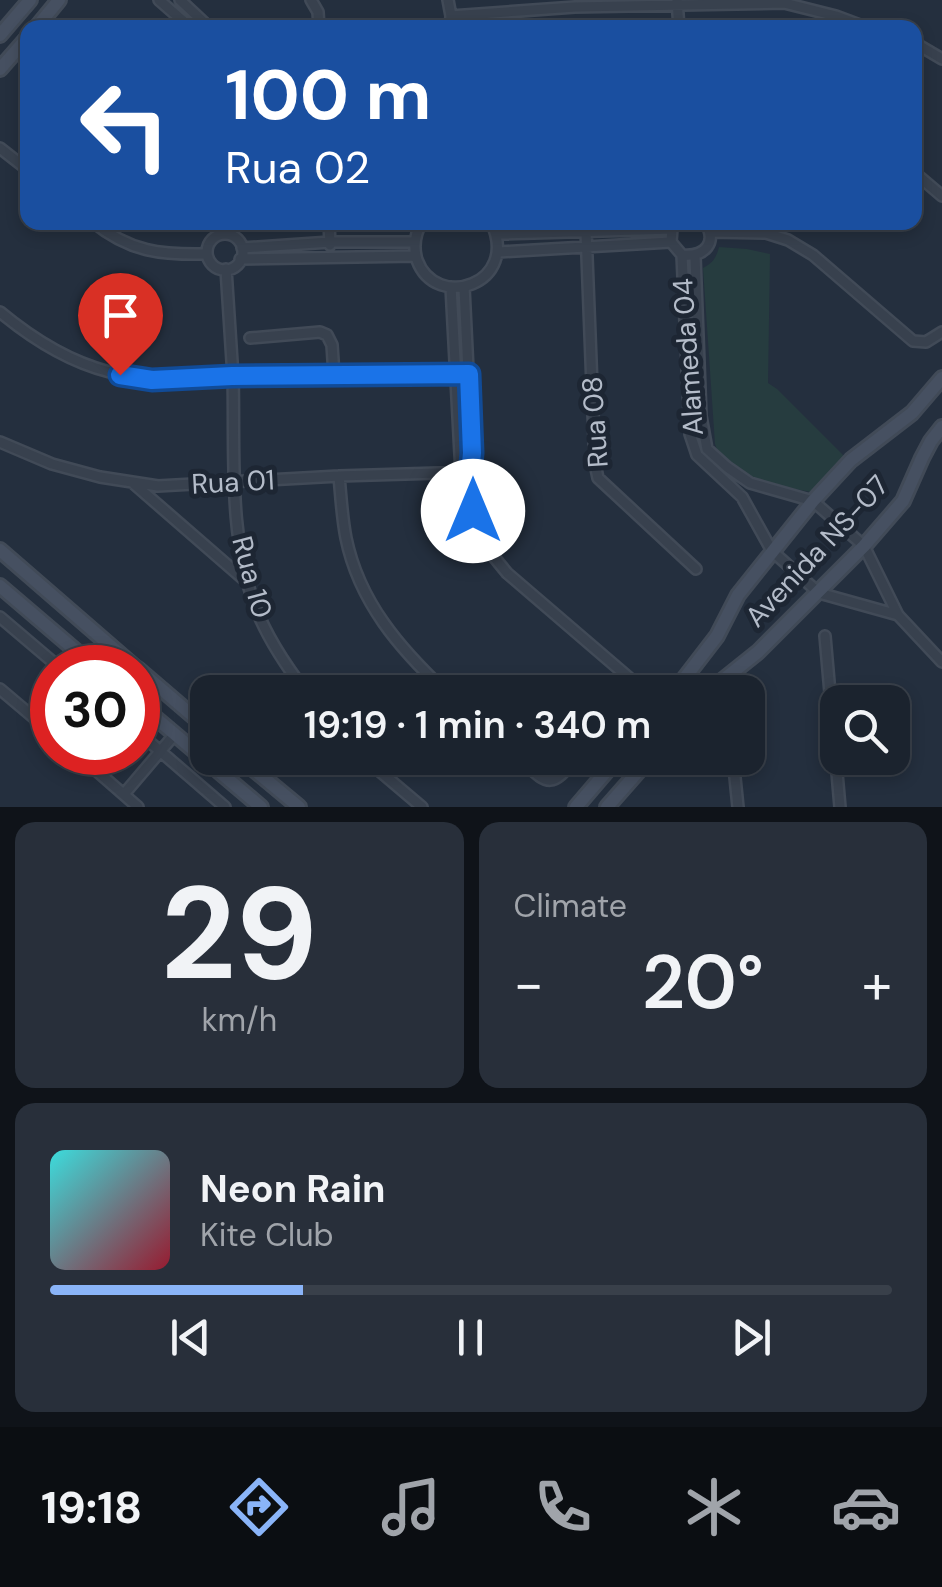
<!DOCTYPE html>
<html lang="en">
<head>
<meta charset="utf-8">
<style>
  body { margin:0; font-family:"DM Sans",sans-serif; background:#282f3a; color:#f1f3f6; height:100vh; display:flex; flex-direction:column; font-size:38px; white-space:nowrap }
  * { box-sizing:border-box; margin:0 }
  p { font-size:32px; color:#a0a4aa }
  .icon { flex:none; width:55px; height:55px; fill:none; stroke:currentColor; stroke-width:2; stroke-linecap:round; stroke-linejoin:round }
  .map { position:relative; height:807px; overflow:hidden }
  .side { display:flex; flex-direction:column; gap:15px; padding:15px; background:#0f1319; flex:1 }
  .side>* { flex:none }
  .top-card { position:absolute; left:20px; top:20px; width:902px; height:210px; border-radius:20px; box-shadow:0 5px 15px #0003,0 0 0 2px #39404a; background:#1a4fa0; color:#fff; overflow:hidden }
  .buttons { position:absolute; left:820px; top:685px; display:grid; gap:20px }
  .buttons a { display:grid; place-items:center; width:90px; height:90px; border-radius:20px; background:#1b232e; box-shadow:0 5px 15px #0003,0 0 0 2px #39404a; font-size:50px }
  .speed { position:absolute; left:30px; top:645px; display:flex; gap:20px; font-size:50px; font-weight:700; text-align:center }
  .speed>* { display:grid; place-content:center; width:130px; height:130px; border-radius:50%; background:#1b232e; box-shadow:0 5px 15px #0003,0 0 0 2px #39404a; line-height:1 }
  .speed .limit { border:15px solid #d22; background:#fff; color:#111 }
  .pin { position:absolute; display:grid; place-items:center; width:85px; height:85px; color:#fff; margin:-102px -42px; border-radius:50% 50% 50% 0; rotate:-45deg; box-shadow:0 0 10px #0007 }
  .pin .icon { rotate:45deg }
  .me { position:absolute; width:110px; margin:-55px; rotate:0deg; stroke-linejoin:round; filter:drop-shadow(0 0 8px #0008) }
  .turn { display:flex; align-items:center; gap:35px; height:210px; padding:0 40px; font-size:45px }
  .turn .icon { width:130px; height:130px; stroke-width:2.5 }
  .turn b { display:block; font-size:70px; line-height:85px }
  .big { font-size:75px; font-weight:600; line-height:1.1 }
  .side .widget { flex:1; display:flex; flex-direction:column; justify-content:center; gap:15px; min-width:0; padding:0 35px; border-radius:20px; background:#282f3a }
  .side .dial { align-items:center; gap:0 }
  .dial b { font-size:130px; line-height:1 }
  .song { display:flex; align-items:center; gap:30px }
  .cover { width:120px; height:120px; border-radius:15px; background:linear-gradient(135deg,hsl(180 70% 55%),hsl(350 70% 35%)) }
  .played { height:10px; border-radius:5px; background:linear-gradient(90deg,#8ab4f8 30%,#39404a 30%) }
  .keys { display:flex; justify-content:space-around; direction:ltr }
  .heat { display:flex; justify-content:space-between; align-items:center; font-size:55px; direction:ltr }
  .side .tiles { flex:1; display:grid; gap:15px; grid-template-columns:1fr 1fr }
  .widget:last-child { grid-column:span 2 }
  .trip { position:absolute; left:190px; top:675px; width:575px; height:100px; border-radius:20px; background:#1b232e; box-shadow:0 5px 15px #0003,0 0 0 2px #39404a; font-weight:600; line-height:100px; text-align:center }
  .tabs { display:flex; height:160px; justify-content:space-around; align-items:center; background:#0b0e12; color:#a0a4aa }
  .tabs .icon { width:70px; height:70px }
  .tabs .current { color:#8ab4f8 }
  .tabs b { font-size:45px; color:#f1f3f6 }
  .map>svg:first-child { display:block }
  .green { fill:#263c3f }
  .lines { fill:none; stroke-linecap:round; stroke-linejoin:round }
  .street-casing { stroke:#414a57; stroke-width:14 }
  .secondary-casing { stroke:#414a57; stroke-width:18 }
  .street { stroke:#38414e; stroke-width:9 }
  .secondary { stroke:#465061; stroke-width:12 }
  .route-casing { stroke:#114b97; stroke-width:25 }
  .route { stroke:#1a73e8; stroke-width:18 }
  .labels { text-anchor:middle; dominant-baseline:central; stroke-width:10; stroke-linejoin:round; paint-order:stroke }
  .street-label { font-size:28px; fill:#b4bcc9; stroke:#1d2633 }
</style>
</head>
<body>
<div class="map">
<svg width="942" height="807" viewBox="0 0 942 807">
  <rect width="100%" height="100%" fill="#242f3e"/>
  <!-- green -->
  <path class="green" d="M719 247 747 249 770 254 768 383 777 389 844 456 811 492 746 480 721 461 715 444 703 268C713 263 716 258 719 247Z"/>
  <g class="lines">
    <defs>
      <path id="street" d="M159 0 191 28
        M180 0 210 28
        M311 0 318 12 319 28
        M448 0 451 16 450 28
        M677 0 679 28
        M451 16 575 7 784 3 836 16 868 28
        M915 43 942 59
        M0 148 28 170
        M915 173 942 196
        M93 222C130 252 161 255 207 254
        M329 222 330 245
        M422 222C415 234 413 247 417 260 436 312 521 284 491 222
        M676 222 672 229 671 242 682 255C705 257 718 243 705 222
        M586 231 595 464 598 478 696 569
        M710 232 766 233 788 240 813 255 913 341 926 342 942 332
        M497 234 672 229
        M207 252a18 18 0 1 1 36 0a18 18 0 1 1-36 0Z
        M242 248 330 242H415
        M499 252 671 242
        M682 255 690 434 697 455 742 497 772 551 819 593 898 615
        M695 256 701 416 707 449 727 467 750 483 813 501 864 546 898 615 942 662
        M240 259 416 256
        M226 269C228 305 231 341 233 377 235 453 228 534 255 606 267 638 286 666 306 692
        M451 287 461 473 480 531 494 557 507 573 634 682 636 687 635 692
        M464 287 472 453 469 493
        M0 312C77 376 135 386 233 376L469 374
        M250 338 320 332 327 335 332 345 334 375
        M0 442 52 464 100 477 158 486 339 476 472 472
        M339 476C341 497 342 518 346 538 359 602 400 649 446 692
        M133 483 248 583
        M0 617 60 668
        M825 636 840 807
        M0 689 52 733
        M138 732 225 807
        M75 752 138 807
        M364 758 422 807
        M518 758C549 785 549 790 577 758
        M733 758 738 807
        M124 794 175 734"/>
      <path id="secondary" d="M36 28 59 0
        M0 35 30 0
        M0 69 28 37
        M0 550 136 668
        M0 586 96 668
        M138 669 208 729
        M674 692 717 636 738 595 813 501 851 460 912 413 942 378
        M708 692 758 652 864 546 903 501 922 458 931 441 942 427
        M138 703 261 807
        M240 758 299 807
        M576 807 618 758
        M607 807 650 758"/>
    </defs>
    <!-- street casing -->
    <use href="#street" class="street-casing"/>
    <!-- secondary casing -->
    <use href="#secondary" class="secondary-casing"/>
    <!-- street -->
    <use href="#street" class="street"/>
    <!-- secondary -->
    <use href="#secondary" class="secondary"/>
  </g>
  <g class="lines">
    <defs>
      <path id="route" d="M120 375 152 380 232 376 469 374 472 453 468 496 473 511"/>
    </defs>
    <!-- route casing -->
    <use href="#route" class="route-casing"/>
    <!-- route -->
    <use href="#route" class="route"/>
  </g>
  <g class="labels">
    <!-- street labels -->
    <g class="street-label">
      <text transform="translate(688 357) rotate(-94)">Alameda 04</text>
      <text transform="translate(595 422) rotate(-94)">Rua 08</text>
      <text transform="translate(233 482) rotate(-3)">Rua 01</text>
      <text transform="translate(817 551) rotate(-47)">Avenida NS-07</text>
      <text transform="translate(252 577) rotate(75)">Rua 10</text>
    </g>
  </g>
</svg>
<div class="buttons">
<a><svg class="icon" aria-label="search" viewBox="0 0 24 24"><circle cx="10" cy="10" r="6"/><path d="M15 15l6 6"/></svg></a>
</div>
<div class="speed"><div class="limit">30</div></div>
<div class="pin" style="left:120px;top:375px;background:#d93025"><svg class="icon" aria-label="arrive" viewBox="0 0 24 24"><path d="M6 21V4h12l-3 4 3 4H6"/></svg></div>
<svg class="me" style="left:473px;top:511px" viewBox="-20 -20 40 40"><circle r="19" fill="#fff"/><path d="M0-13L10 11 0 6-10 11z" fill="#1a73e8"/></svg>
<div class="trip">19:19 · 1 min · 340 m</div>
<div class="top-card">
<div class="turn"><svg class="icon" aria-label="left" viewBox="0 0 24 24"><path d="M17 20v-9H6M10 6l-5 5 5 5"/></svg><div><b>100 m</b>Rua 02</div></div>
</div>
</div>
<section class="side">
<div class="tiles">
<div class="widget dial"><b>29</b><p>km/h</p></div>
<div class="widget"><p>Climate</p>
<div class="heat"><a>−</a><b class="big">20°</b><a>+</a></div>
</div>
<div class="widget">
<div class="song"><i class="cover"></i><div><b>Neon Rain</b><p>Kite Club</p></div></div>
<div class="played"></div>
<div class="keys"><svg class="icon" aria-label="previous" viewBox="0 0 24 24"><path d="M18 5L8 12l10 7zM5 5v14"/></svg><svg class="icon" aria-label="pause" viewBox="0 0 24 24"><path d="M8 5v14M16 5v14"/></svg><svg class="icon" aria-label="next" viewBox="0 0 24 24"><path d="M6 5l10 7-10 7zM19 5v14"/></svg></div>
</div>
</div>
</section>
<nav class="tabs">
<b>19:18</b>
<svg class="icon current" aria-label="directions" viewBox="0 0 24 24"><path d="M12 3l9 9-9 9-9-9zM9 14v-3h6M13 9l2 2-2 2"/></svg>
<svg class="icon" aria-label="music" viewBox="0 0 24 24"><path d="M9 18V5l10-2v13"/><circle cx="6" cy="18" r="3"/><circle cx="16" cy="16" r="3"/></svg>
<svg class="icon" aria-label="phone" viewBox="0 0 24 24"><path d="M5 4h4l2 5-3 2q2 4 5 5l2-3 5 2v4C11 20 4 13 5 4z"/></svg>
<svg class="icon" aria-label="climate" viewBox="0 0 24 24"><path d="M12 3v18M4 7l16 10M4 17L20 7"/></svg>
<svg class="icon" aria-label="car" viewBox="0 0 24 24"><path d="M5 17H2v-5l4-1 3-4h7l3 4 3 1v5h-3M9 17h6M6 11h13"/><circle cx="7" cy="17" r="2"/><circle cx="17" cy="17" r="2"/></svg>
</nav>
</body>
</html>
